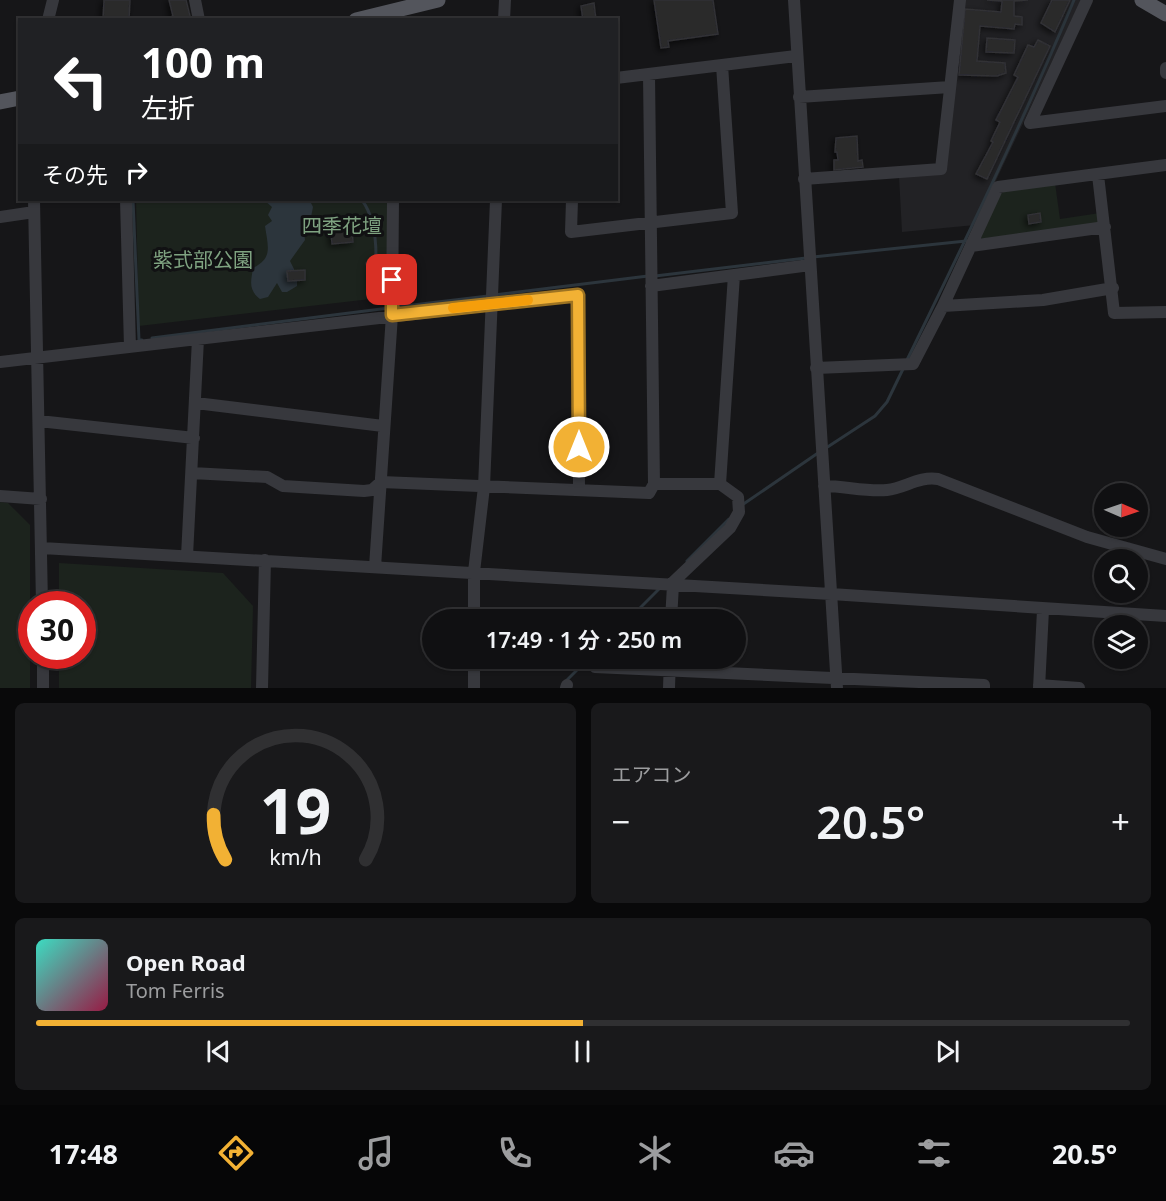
<!DOCTYPE html>
<html lang="ja">
<head>
<meta charset="utf-8">
<style>
  body { margin:0; font-family:"Noto Sans","Noto Sans JP",sans-serif; background:#19191b; color:#f1f3f6; height:100vh; display:flex; flex-direction:column; font-size:22px; white-space:nowrap }
  * { box-sizing:border-box; margin:0 }
  p { font-size:20px; color:#9c9d9f }
  .icon { flex:none; width:33px; height:33px; fill:none; stroke:currentColor; stroke-width:2; stroke-linecap:round; stroke-linejoin:round }
  .map { position:relative; height:688px; overflow:hidden }
  .side { display:flex; flex-direction:column; gap:15px; padding:15px; background:#09090a; flex:1 }
  .side>* { flex:none }
  .banner { position:absolute; left:18px; top:18px; width:600px; height:183px; border-radius:0px; box-shadow:0 2px 4px #0004,0 0 0 2px #303032; background:#202124; color:#fff; overflow:hidden }
  .needle { width:39px; rotate:92deg }
  .buttons { position:absolute; left:1094px; top:483px; display:grid; gap:12px }
  .buttons a { display:grid; place-items:center; width:54px; height:54px; border-radius:50%; background:#101012; box-shadow:0 2px 4px #0004,0 0 0 2px #303032; font-size:30px }
  .speed { position:absolute; left:18px; top:591px; display:flex; gap:12px; font-size:30px; font-weight:700; text-align:center }
  .speed>* { display:grid; place-content:center; width:78px; height:78px; border-radius:50%; background:#101012; box-shadow:0 2px 4px #0004,0 0 0 2px #303032; line-height:1 }
  .speed .limit { border:9px solid #d22; background:#fff; color:#111 }
  .pin { position:absolute; display:grid; place-items:center; width:51px; height:51px; color:#fff; margin:-26px; border-radius:12px; box-shadow:0 3px 9px #0006 }
  .me { position:absolute; width:66px; margin:-33px; rotate:0deg; stroke-linejoin:round; filter:drop-shadow(0 0 4px #0008) }
  .turn { display:flex; align-items:center; gap:21px; height:126px; padding:0 24px; font-size:27px }
  .turn .icon { width:78px; height:78px; stroke-width:2.5 }
  .turn b { display:block; font-size:42px; line-height:51px }
  .then { display:flex; align-items:center; height:57px; padding:0 24px; background:#0003; gap:12px; font-size:22px }
  .big { font-size:45px; font-weight:600; line-height:1.1 }
  .side .card { flex:1; display:flex; flex-direction:column; justify-content:center; gap:9px; min-width:0; padding:0 21px; border-radius:9px; background:#19191b }
  .side .dial { align-items:center; gap:0 }
  .dial svg { height:156px; overflow:visible; fill:none; stroke:#303032; stroke-width:7; stroke-linecap:round; text-anchor:middle }
  .dial text { fill:#f1f3f6; stroke:none }
  .song { display:flex; align-items:center; gap:18px }
  .cover { width:72px; height:72px; border-radius:9px; background:linear-gradient(135deg,hsl(170 70% 55%),hsl(340 70% 35%)) }
  .played { height:6px; border-radius:3px; background:linear-gradient(90deg,#f2b134 50%,#303032 50%) }
  .keys { display:flex; justify-content:space-around; direction:ltr }
  .heat { display:flex; justify-content:space-between; align-items:center; font-size:33px; direction:ltr }
  .side .tiles { flex:1; display:grid; gap:15px; grid-template-columns:1fr 1fr }
  .card:last-child { grid-column:span 2 }
  .trip { position:absolute; left:422px; top:609px; width:324px; height:60px; border-radius:30px; background:#101012; box-shadow:0 2px 4px #0004,0 0 0 2px #303032; font-weight:600; line-height:60px; text-align:center }
  .menu { display:flex; height:96px; justify-content:space-around; align-items:center; background:#060607; color:#9c9d9f }
  .menu .icon { width:42px; height:42px }
  .menu .selected { color:#f2b134 }
  .menu b { font-size:27px; color:#f1f3f6 }
  .map>svg:first-child { display:block }
  .built { fill:#222225 }
  .green { fill:#1c231d }
  .water { fill:#2c353c }
  .lines { fill:none; stroke-linecap:round; stroke-linejoin:round }
  .stream { stroke:#2c353c; stroke-width:3 }
  .building { fill:#29292c; stroke:#303034; stroke-width:1.5; filter:url(#shadow) }
  .minor { stroke:#37383d; stroke-width:12 }
  .major { stroke:#53555c; stroke-width:15 }
  .route-casing { stroke:#9d7322; stroke-width:15 }
  .route { stroke:#f2b134; stroke-width:10 }
  .slow { stroke:#f59e0b; stroke-width:10 }
  .labels { text-anchor:middle; dominant-baseline:central; stroke-width:6; stroke-linejoin:round; paint-order:stroke }
  .park-label { font-size:20px; fill:#7fa381; stroke:#111113 }
</style>
</head>
<body>
<div class="map">
<svg width="1166" height="688" viewBox="0 0 1166 688">
  <defs>
    <filter id="shadow"><feDropShadow dx="-2.5" dy="2.5" stdDeviation="3" flood-color="#0009"/></filter>
  </defs>
  <rect width="100%" height="100%" fill="#161618"/>
  <!-- built -->
  <path class="built" d="M965 0H1081L975 225 902 232 899 176 946 173Z"/>
  <!-- green -->
  <path class="green" d="M1055 183 1060 219 1100 213 1102 224 979 239 1000 195 1006 189Z
    M136 200H389L388 297 139 326Z
    M0 502 8 503 30 525V688H0Z
    M59 563 223 573 253 606 251 688H59V656H82V604H59Z"/>
  <!-- water -->
  <path class="water" d="M264 200H316L311 203 313 207 311 217 303 225 305 240 290 261 295 271H287L288 281 297 280V286L287 292H282L277 283 268 297 260 299C248 290 251 281 253 268 273 258 268 247 265 226L272 221 268 215 272 207Z"/>
  <g class="lines">
    <!-- stream -->
    <path class="stream" d="M133 200 139 340H142
      M362 200C373 215 376 236 376 256L367 263 372 299
      M813 257 966 241
      M655 276 806 258
      M494 295 648 276
      M396 307 488 296
      M152 338 389 308
      M907 360C965 241 1023 122 1074 0
      M826 448 875 416 887 402 903 369
      M742 505 818 453
      M687 561 729 519
      M628 620 659 589
      M567 680 589 658"/>
  </g>
  <!-- building -->
  <path class="building" d="M104 0H130L129 20H103Z
    M169 0H186L190 16 182 20H170V17L173 16Z
    M654 0H713L718 34 668 41 669 47 661 48Z
    M987 0H1028L1014 1V16L1022 17V25L1015 24 1014 29 980 26 977 61 1005 63 1006 73 997 76 959 75 965 9 1001 12 1002 1Z
    M1052 0H1070L1055 32 1041 23Z
    M594 3 596 20H583L581 6Z
    M987 38 1015 40 1014 53 986 52Z
    M1038 40 1050 46 987 179 976 174 993 142 991 141 1000 122 996 120 1018 77 1014 75 1028 45 1034 47Z
    M857 136 858 161 862 160 863 167 834 170V160H838L837 152H835L836 138Z
    M1040 213 1041 222 1029 224 1028 215Z
    M351 216 353 242 332 244 330 219Z
    M305 270V280L288 281 287 271Z
    M385 273 386 283 374 284V274Z"/>
  <g class="lines">
    <!-- minor -->
    <path class="minor" d="M195 0 199 20
      M794 0 837 688
      M48 20 53 0
      M504 20 505 0
      M1166 68V73
      M616 78 796 56
      M799 97 950 87
      M1030 123 1166 106
      M1030 123 1087 0
      M1098 175 1114 313 1166 312
      M804 179 941 169 960 0
      M34 200 42 604
      M126 200 130 347
      M572 200 571 232 732 213 722 65
      M0 217 34 212
      M971 246 1105 227
      M651 286 810 265
      M943 306 1043 300 1113 288
      M0 362 578 295 579 490
      M816 368 913 364 943 306 998 187 1166 165
      M196 403 383 426
      M39 421 194 438
      M192 473 267 477 283 486 364 491 372 490 381 482 649 493 654 484 649 75
      M654 484H720L738 497 739 512 730 528 670 585
      M720 484 734 275
      M824 486C845 486 866 492 887 490 905 488 919 476 938 479L1087 537 1166 559
      M0 496 41 499
      M42 548 831 594 1166 616
      M187 556 198 339
      M375 567 392 315 393 200
      M474 620V572L484 487 496 200
      M671 620 673 585
      M43 656V688
      M474 658V688
      M595 667 984 685V688
      M1039 685 1079 688
      M262 688 265 560
      M566 688 567 685
      M669 688 670 658
      M1039 688 1043 610"/>
    <!-- major -->
    <path class="major" d="M1142 0 1166 14
      M356 20 438 0
      M0 102 20 98"/>
  </g>
  <g class="lines">
    <defs>
      <path id="route" d="M392 280V315L578 295 579 447"/>
    </defs>
    <!-- route casing -->
    <use href="#route" class="route-casing"/>
    <!-- route -->
    <use href="#route" class="route"/>
    <!-- slow -->
    <path class="slow" d="M453 308 528 300"/>
  </g>
  <g class="labels">
    <!-- park labels -->
    <g class="park-label">
      <text x="342" y="225">四季花壇</text>
      <text x="203" y="259">紫式部公園</text>
    </g>
  </g>
</svg>
<div class="buttons">
<a><svg class="needle" viewBox="-14 -14 28 28"><path d="M0-13l5 13h-10z" fill="#e53935"/><path d="M0 13l5-13h-10z" fill="#9c9d9f"/></svg></a>
<a><svg class="icon" aria-label="search" viewBox="0 0 24 24"><circle cx="10" cy="10" r="6"/><path d="M15 15l6 6"/></svg></a>
<a><svg class="icon" aria-label="layers" viewBox="0 0 24 24"><path d="M12 4l9 5-9 5-9-5zM3 14l9 5 9-5"/></svg></a>
</div>
<div class="speed"><div class="limit">30</div></div>
<div class="pin" style="left:392px;top:280px;background:#d93025"><svg class="icon" aria-label="arrive" viewBox="0 0 24 24"><path d="M6 21V4h12l-3 4 3 4H6"/></svg></div>
<svg class="me" style="left:579px;top:447px" viewBox="-20 -20 40 40"><circle r="17" fill="#f2b134" stroke="#fff" stroke-width="3"/><path d="M0-11L8 9 0 5-8 9z" fill="#fff"/></svg>
<div class="trip">17:49 · 1 分 · 250 m</div>
<div class="banner">
<div class="turn"><svg class="icon" aria-label="left" viewBox="0 0 24 24"><path d="M17 20v-9H6M10 6l-5 5 5 5"/></svg><div><b>100 m</b>左折</div></div>
<div class="then">その先<svg class="icon" aria-label="right" viewBox="0 0 24 24"><path d="M7 20v-9h11M14 6l5 5-5 5"/></svg></div>
</div>
</div>
<section class="side">
<div class="tiles">
<div class="card dial"><svg viewBox="0 0 100 80">
<path d="M14 69A42 42 0 1 1 86 69"/>
<path d="M14 69A42 42 0 0 1 8 46" stroke="#f2b134"/>
<text x="50" y="56" font-size="32" font-weight="700">19</text>
<text x="50" y="72" font-size="11">km/h</text>
</svg></div>
<div class="card"><p>エアコン</p>
<div class="heat"><a>−</a><b class="big">20.5°</b><a>+</a></div>
</div>
<div class="card">
<div class="song"><i class="cover"></i><div><b>Open Road</b><p>Tom Ferris</p></div></div>
<div class="played"></div>
<div class="keys"><svg class="icon" aria-label="previous" viewBox="0 0 24 24"><path d="M18 5L8 12l10 7zM5 5v14"/></svg><svg class="icon" aria-label="pause" viewBox="0 0 24 24"><path d="M8 5v14M16 5v14"/></svg><svg class="icon" aria-label="next" viewBox="0 0 24 24"><path d="M6 5l10 7-10 7zM19 5v14"/></svg></div>
</div>
</div>
</section>
<nav class="menu">
<b>17:48</b>
<svg class="icon selected" aria-label="directions" viewBox="0 0 24 24"><path d="M12 3l9 9-9 9-9-9zM9 14v-3h6M13 9l2 2-2 2"/></svg>
<svg class="icon" aria-label="music" viewBox="0 0 24 24"><path d="M9 18V5l10-2v13"/><circle cx="6" cy="18" r="3"/><circle cx="16" cy="16" r="3"/></svg>
<svg class="icon" aria-label="phone" viewBox="0 0 24 24"><path d="M5 4h4l2 5-3 2q2 4 5 5l2-3 5 2v4C11 20 4 13 5 4z"/></svg>
<svg class="icon" aria-label="climate" viewBox="0 0 24 24"><path d="M12 3v18M4 7l16 10M4 17L20 7"/></svg>
<svg class="icon" aria-label="car" viewBox="0 0 24 24"><path d="M5 17H2v-5l4-1 3-4h7l3 4 3 1v5h-3M9 17h6M6 11h13"/><circle cx="7" cy="17" r="2"/><circle cx="17" cy="17" r="2"/></svg>
<svg class="icon" aria-label="filters" viewBox="0 0 24 24"><path d="M4 7h16M4 17h16"/><circle cx="9" cy="7" r="2"/><circle cx="15" cy="17" r="2"/></svg>
<b>20.5°</b>
</nav>
</body>
</html>
